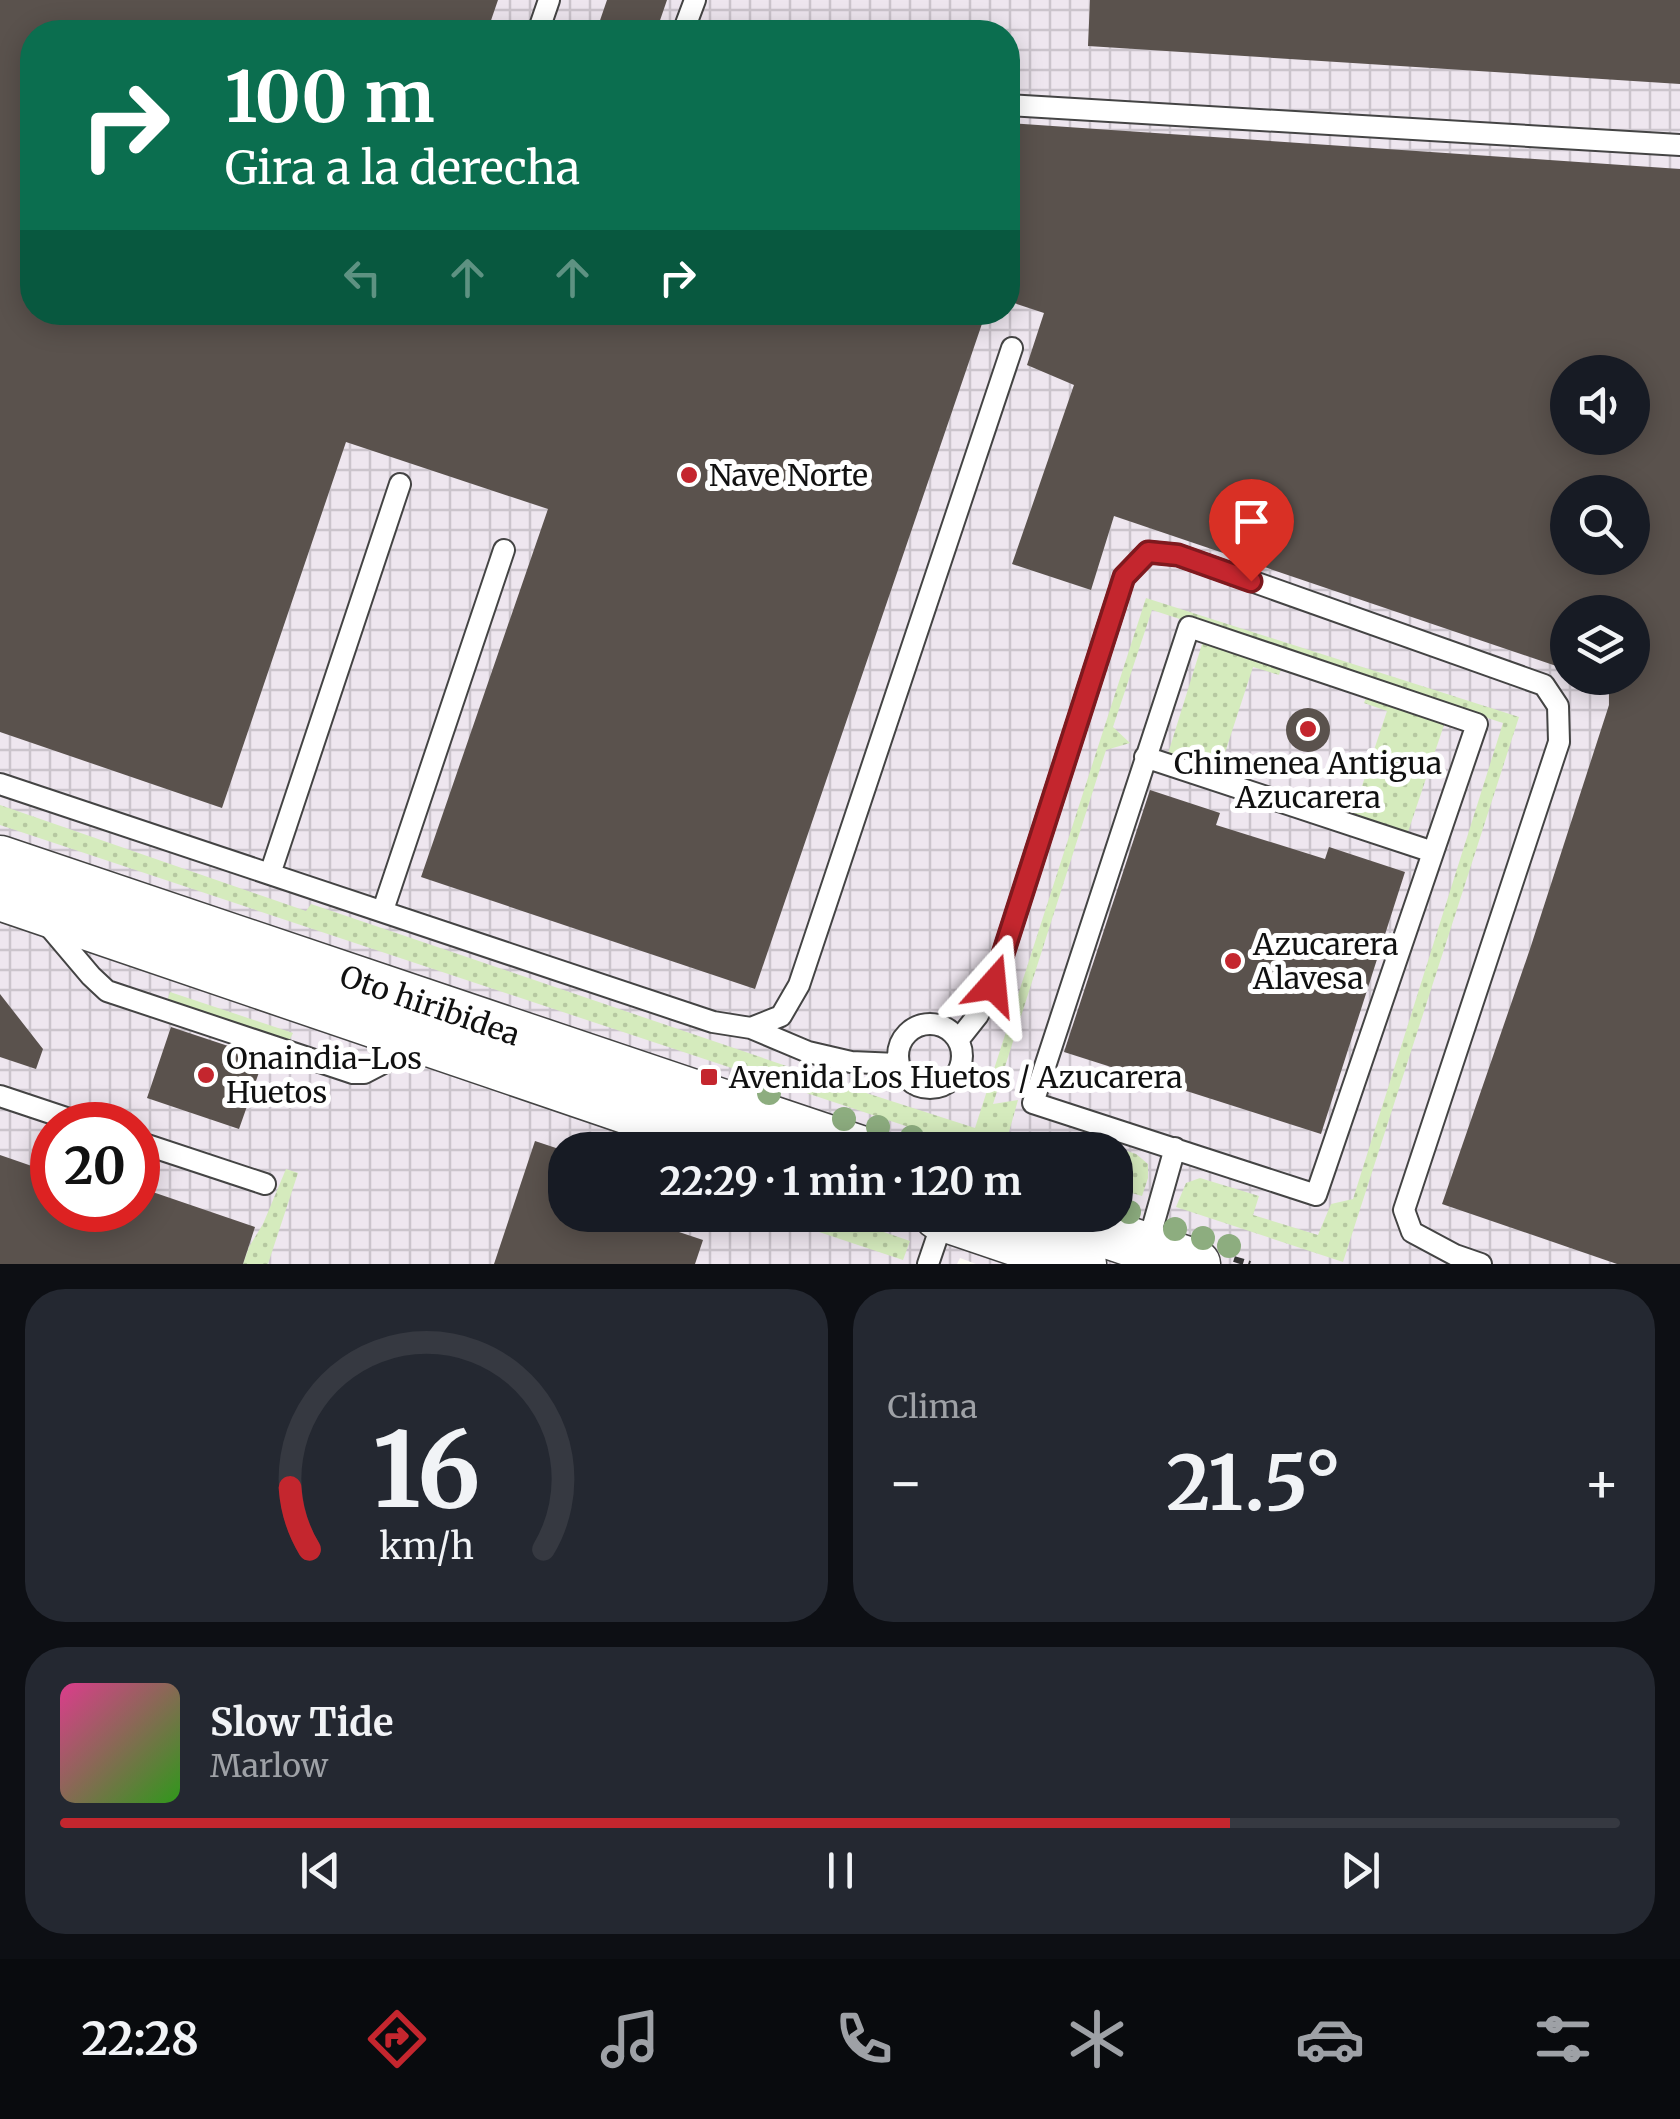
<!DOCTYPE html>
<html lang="es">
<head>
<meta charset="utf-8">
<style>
  body { margin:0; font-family:Merriweather,serif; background:#242831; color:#f1f3f6; height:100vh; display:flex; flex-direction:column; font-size:38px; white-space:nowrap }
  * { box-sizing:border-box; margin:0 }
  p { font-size:32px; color:#9ea1a6 }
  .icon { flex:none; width:55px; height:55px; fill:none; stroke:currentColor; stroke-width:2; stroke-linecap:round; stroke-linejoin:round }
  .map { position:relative; height:1264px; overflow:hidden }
  .panel { display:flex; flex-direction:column; gap:25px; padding:25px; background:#0d0f14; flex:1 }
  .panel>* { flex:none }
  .banner { position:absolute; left:20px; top:20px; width:1000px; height:305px; border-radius:40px; box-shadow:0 5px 25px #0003; background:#0b6e4f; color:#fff; overflow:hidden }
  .tools { position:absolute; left:1550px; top:355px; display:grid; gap:20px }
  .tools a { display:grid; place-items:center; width:100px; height:100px; border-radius:50%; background:#171b24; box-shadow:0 5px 25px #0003; font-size:50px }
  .speed { position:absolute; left:30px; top:1102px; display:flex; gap:20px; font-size:50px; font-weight:700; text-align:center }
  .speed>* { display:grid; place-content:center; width:130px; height:130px; border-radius:50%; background:#171b24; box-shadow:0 5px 25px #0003; line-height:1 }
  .speed .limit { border:15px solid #d22; background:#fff; color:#111 }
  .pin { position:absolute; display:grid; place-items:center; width:85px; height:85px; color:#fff; margin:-102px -42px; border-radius:50% 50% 50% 0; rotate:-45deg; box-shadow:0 0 10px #0007 }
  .pin .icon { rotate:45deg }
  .me { position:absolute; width:110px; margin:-55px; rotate:18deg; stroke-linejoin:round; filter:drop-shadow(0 0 8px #0008) }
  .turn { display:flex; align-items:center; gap:35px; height:210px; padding:0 40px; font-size:45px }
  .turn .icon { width:130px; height:130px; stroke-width:2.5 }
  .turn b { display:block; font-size:70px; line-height:85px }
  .lanes { display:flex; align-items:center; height:95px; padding:0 40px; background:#0003; justify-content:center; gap:50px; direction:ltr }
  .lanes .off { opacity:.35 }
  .big { font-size:75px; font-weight:700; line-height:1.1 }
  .panel .card { flex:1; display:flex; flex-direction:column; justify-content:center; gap:15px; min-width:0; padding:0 35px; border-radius:40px; background:#242831 }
  .panel .dial { align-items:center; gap:0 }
  .dial svg { height:260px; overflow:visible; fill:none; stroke:#363941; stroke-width:7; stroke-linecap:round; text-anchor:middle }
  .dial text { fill:#f1f3f6; stroke:none }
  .song { display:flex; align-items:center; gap:30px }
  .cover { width:120px; height:120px; border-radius:15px; background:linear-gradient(135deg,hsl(330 70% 55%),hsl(110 70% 35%)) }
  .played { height:10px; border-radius:5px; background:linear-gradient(90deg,#c4262e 75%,#363941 75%) }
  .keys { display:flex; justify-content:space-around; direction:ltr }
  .heat { display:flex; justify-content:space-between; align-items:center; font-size:55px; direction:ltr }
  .panel .tiles { flex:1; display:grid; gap:25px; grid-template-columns:1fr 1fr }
  .card:last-child { grid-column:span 2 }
  .trip { position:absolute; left:548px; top:1132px; width:585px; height:100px; border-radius:40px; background:#171b24; box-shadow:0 5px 25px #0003; font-weight:700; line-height:100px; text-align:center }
  .tab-bar { display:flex; height:160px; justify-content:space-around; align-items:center; background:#090b0e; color:#9ea1a6 }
  .tab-bar .icon { width:70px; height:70px }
  .tab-bar .current { color:#c4262e }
  .tab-bar b { font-size:45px; color:#f1f3f6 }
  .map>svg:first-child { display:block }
  .industrial { fill:url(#industrial-grid); fill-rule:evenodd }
  .grass { fill:url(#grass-dots) }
  .garden { fill:#d5ebbd }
  .building { fill:#5a524d; fill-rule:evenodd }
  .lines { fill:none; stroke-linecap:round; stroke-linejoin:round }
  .service-casing { stroke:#444; stroke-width:24 }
  .tertiary-casing { stroke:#444; stroke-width:51 }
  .path { stroke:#333; stroke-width:6; stroke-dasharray:10 5; stroke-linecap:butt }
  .service { stroke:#fff; stroke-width:20 }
  .tertiary { stroke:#fff; stroke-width:48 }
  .tree { fill:#8dad7f }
  .route-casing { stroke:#7f191e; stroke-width:25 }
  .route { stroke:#c4262e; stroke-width:18 }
  .poi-dot { fill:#c4262e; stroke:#fff; stroke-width:4 }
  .labels { text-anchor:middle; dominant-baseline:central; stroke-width:10; stroke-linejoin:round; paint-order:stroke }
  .poi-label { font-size:30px; fill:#111; stroke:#fff; text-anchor:start }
  .street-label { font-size:30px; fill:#111; stroke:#fff }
</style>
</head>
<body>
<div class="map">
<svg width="1680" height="1264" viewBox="0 0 1680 1264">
  <defs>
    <pattern id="industrial-grid" width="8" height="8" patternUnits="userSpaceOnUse" patternTransform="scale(2.5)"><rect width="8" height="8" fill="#eee6ef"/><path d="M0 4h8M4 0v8" fill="none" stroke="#cbc4cc"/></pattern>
    <pattern id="grass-dots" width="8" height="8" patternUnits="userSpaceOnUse" patternTransform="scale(2.5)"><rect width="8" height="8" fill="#d5ebbd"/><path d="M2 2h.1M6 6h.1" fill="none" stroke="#b6c8a1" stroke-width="1.8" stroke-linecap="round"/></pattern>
  </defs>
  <rect width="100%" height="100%" fill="#fffdf5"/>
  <!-- industrial -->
  <path class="industrial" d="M0 0H1680V1264H976L960 1258 957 1264H0ZM32 32H1008V312H32ZM1568 372H1632V438H1568ZM1568 492H1632V558H1568ZM1568 612H1632V678H1568ZM52 1125H138V1210H52ZM565 1150H1115V1215H565Z"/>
  <!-- grass -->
  <path class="grass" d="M1146 598 1519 717 1343 1262 1176 1207 1186 1183 1200 1178 1259 1196 1253 1215 1318 1235 1331 1204 1353 1199 1503 723 1152 610 1113 727 1130 743 1106 750 993 1104 1018 1100 1007 1139 1041 1150H998L971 1141 957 1143 0 825V805L306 911 311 904 857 1090 975 1128Z
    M1203 641 1282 666 1279 675 1253 667 1220 768 1245 776 1242 784 1166 760Z
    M1368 693 1446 719 1406 838 1332 813 1335 804 1354 810 1387 711 1364 703Z
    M1081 1136 1136 1154 1148 1164V1178L1142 1196 1115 1188V1150H1075Z
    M286 1169 298 1173 268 1264H243L249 1247 263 1224Z
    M768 1215H834L910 1241 903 1260Z"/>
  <!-- garden -->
  <path class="garden" d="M170 992 293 1033 289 1041 286 1042 172 1004 168 998Z"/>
  <!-- building -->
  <path class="building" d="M0 0H498L487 32H32V312H986L755 989 421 877 548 509 346 442 222 808 0 732Z
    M607 0H667L656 32H596Z
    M1090 0H1680V84L1088 46Z
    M1008 123 1680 169V1264H1617L1442 1204 1530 949 1609 705V678H1632V612H1568V670L1114 516 1091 590 1012 564 1074 385 1027 365 1044 313 1008 301ZM1568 372H1632V438H1568ZM1568 492H1632V558H1568Z
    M1286 730a22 22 0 1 1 44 0a22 22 0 1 1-44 0Z
    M1150 790 1220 813 1216 825 1325 859 1329 847 1405 872 1321 1134 1064 1052Z
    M0 994 43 1049 36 1069 0 1057Z
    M171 1027 264 1058 239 1129 147 1098Z
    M535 1141 565 1151V1215H628L703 1240 695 1264H494Z
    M0 1155 52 1173V1210H138V1187L255 1227 243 1264H0Z"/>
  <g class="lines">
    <defs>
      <path id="service" d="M538 32 549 0
        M683 32 695 0
        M1008 105 1680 145
        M1189 627 1477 724 1316 1195 1033 1103Z
        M1145 757 1433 852
        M0 784 713 1022 751 1028 781 1016 799 985 1012 348
        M270 874 400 484
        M383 910 504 550
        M47 924 91 976 107 991 353 1073H364L418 1045
        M898 1056a32 32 0 1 1 64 0a32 32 0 1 1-64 0Z
        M751 1028 808 1052 851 1062 898 1064
        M959 1039 978 1015 993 985 1124 577 1148 552 1178 555 1544 685 1558 706 1559 742 1404 1210 1412 1232 1455 1255 1481 1264
        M0 1096 87 1125
        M138 1142 265 1184
        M1147 1247 1175 1148
        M928 1264 944 1217"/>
      <path id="tertiary" d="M0 860 860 1150
        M0 896 746 1150
        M938 1215 1082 1264
        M1051 1215 1196 1264"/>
    </defs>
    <!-- service casing -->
    <use href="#service" class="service-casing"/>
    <!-- tertiary casing -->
    <use href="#tertiary" class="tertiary-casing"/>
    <!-- path -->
    <path class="path" d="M896 1145 912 1150
      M1234 1259 1250 1264"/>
    <!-- service -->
    <use href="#service" class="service"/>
    <!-- tertiary -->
    <use href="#tertiary" class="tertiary"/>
  </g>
  <!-- trees -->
  <g class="tree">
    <circle cx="769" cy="1093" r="12"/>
    <circle cx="844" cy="1119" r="12"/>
    <circle cx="878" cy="1127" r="12"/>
    <circle cx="912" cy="1137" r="12"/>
    <circle cx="1129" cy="1212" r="12"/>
    <circle cx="1175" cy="1229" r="12"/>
    <circle cx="1203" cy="1238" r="12"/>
    <circle cx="1229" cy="1246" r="12"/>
  </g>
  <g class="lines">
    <defs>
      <path id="route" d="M993 985 1124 577 1148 552 1178 555 1251 581"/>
    </defs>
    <!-- route casing -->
    <use href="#route" class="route-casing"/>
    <!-- route -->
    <use href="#route" class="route"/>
  </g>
  <!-- markers -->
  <g class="poi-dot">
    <circle cx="689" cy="475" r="10"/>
    <circle cx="1308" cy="729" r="10"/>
    <circle cx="1233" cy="961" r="10"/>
    <circle cx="206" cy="1075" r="10"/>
    <rect x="699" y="1067" width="20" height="20" rx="5"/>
  </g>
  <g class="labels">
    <!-- poi labels -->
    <g class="poi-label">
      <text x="709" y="475">Nave Norte</text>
      <text x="1308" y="763" text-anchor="middle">Chimenea Antigua<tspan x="1308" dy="34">Azucarera</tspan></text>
      <text x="1253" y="944">Azucarera<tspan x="1253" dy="34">Alavesa</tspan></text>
      <text x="226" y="1058">Onaindia-Los<tspan x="226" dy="34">Huetos</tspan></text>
      <text x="729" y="1077">Avenida Los Huetos / Azucarera</text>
    </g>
    <!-- street labels -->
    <g class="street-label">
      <text transform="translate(430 1005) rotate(19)">Oto hiribidea</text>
    </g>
  </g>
</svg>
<div class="tools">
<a><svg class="icon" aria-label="sound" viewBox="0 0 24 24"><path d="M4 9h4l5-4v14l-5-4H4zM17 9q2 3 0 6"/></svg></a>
<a><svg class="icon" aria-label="search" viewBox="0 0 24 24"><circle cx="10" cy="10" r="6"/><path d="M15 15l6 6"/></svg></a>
<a><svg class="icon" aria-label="layers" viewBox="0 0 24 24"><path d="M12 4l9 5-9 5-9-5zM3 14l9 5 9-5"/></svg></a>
</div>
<div class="speed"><div class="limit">20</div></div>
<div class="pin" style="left:1251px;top:581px;background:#d93025"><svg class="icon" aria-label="arrive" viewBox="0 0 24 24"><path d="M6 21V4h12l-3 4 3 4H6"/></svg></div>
<svg class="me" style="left:993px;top:985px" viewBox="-20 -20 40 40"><path d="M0-17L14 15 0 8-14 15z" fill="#c4262e" stroke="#fff" stroke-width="4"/></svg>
<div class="trip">22:29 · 1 min · 120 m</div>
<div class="banner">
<div class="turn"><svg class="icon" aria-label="right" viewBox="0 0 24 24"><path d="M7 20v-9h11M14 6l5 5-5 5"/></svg><div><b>100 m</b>Gira a la derecha</div></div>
<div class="lanes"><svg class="icon off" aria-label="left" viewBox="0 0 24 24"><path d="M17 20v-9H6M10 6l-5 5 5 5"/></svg><svg class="icon off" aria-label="ahead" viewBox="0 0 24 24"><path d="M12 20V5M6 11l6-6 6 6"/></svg><svg class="icon off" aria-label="ahead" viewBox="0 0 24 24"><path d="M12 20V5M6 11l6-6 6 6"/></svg><svg class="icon" aria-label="right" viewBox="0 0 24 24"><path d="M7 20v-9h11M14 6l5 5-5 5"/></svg></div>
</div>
</div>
<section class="panel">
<div class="tiles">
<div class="card dial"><svg viewBox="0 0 100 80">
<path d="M14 69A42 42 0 1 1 86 69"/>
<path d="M14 69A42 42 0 0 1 8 50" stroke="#c4262e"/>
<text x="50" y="56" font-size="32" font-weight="700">16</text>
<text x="50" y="72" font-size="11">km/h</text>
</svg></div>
<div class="card"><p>Clima</p>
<div class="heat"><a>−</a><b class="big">21.5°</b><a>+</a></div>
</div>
<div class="card">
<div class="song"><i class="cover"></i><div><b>Slow Tide</b><p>Marlow</p></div></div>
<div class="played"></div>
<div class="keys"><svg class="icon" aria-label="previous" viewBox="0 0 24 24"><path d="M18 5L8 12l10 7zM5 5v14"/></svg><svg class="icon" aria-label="pause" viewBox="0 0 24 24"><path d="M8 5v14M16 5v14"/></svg><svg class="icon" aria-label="next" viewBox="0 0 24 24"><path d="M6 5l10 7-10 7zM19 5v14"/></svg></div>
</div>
</div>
</section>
<nav class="tab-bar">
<b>22:28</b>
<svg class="icon current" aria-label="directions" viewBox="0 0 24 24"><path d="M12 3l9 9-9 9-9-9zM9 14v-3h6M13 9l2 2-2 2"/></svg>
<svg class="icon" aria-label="music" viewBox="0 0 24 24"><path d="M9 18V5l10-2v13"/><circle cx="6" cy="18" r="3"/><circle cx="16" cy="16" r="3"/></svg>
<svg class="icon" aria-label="phone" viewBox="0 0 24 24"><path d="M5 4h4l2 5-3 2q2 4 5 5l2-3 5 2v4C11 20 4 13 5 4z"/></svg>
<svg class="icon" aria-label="climate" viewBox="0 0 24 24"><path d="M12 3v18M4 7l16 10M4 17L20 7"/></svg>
<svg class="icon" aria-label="car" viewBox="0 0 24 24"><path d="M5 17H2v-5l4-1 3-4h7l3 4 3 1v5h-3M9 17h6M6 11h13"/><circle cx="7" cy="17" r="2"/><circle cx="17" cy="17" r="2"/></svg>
<svg class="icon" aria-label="filters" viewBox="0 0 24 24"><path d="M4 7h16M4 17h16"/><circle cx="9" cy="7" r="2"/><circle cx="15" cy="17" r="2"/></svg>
</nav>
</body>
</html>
